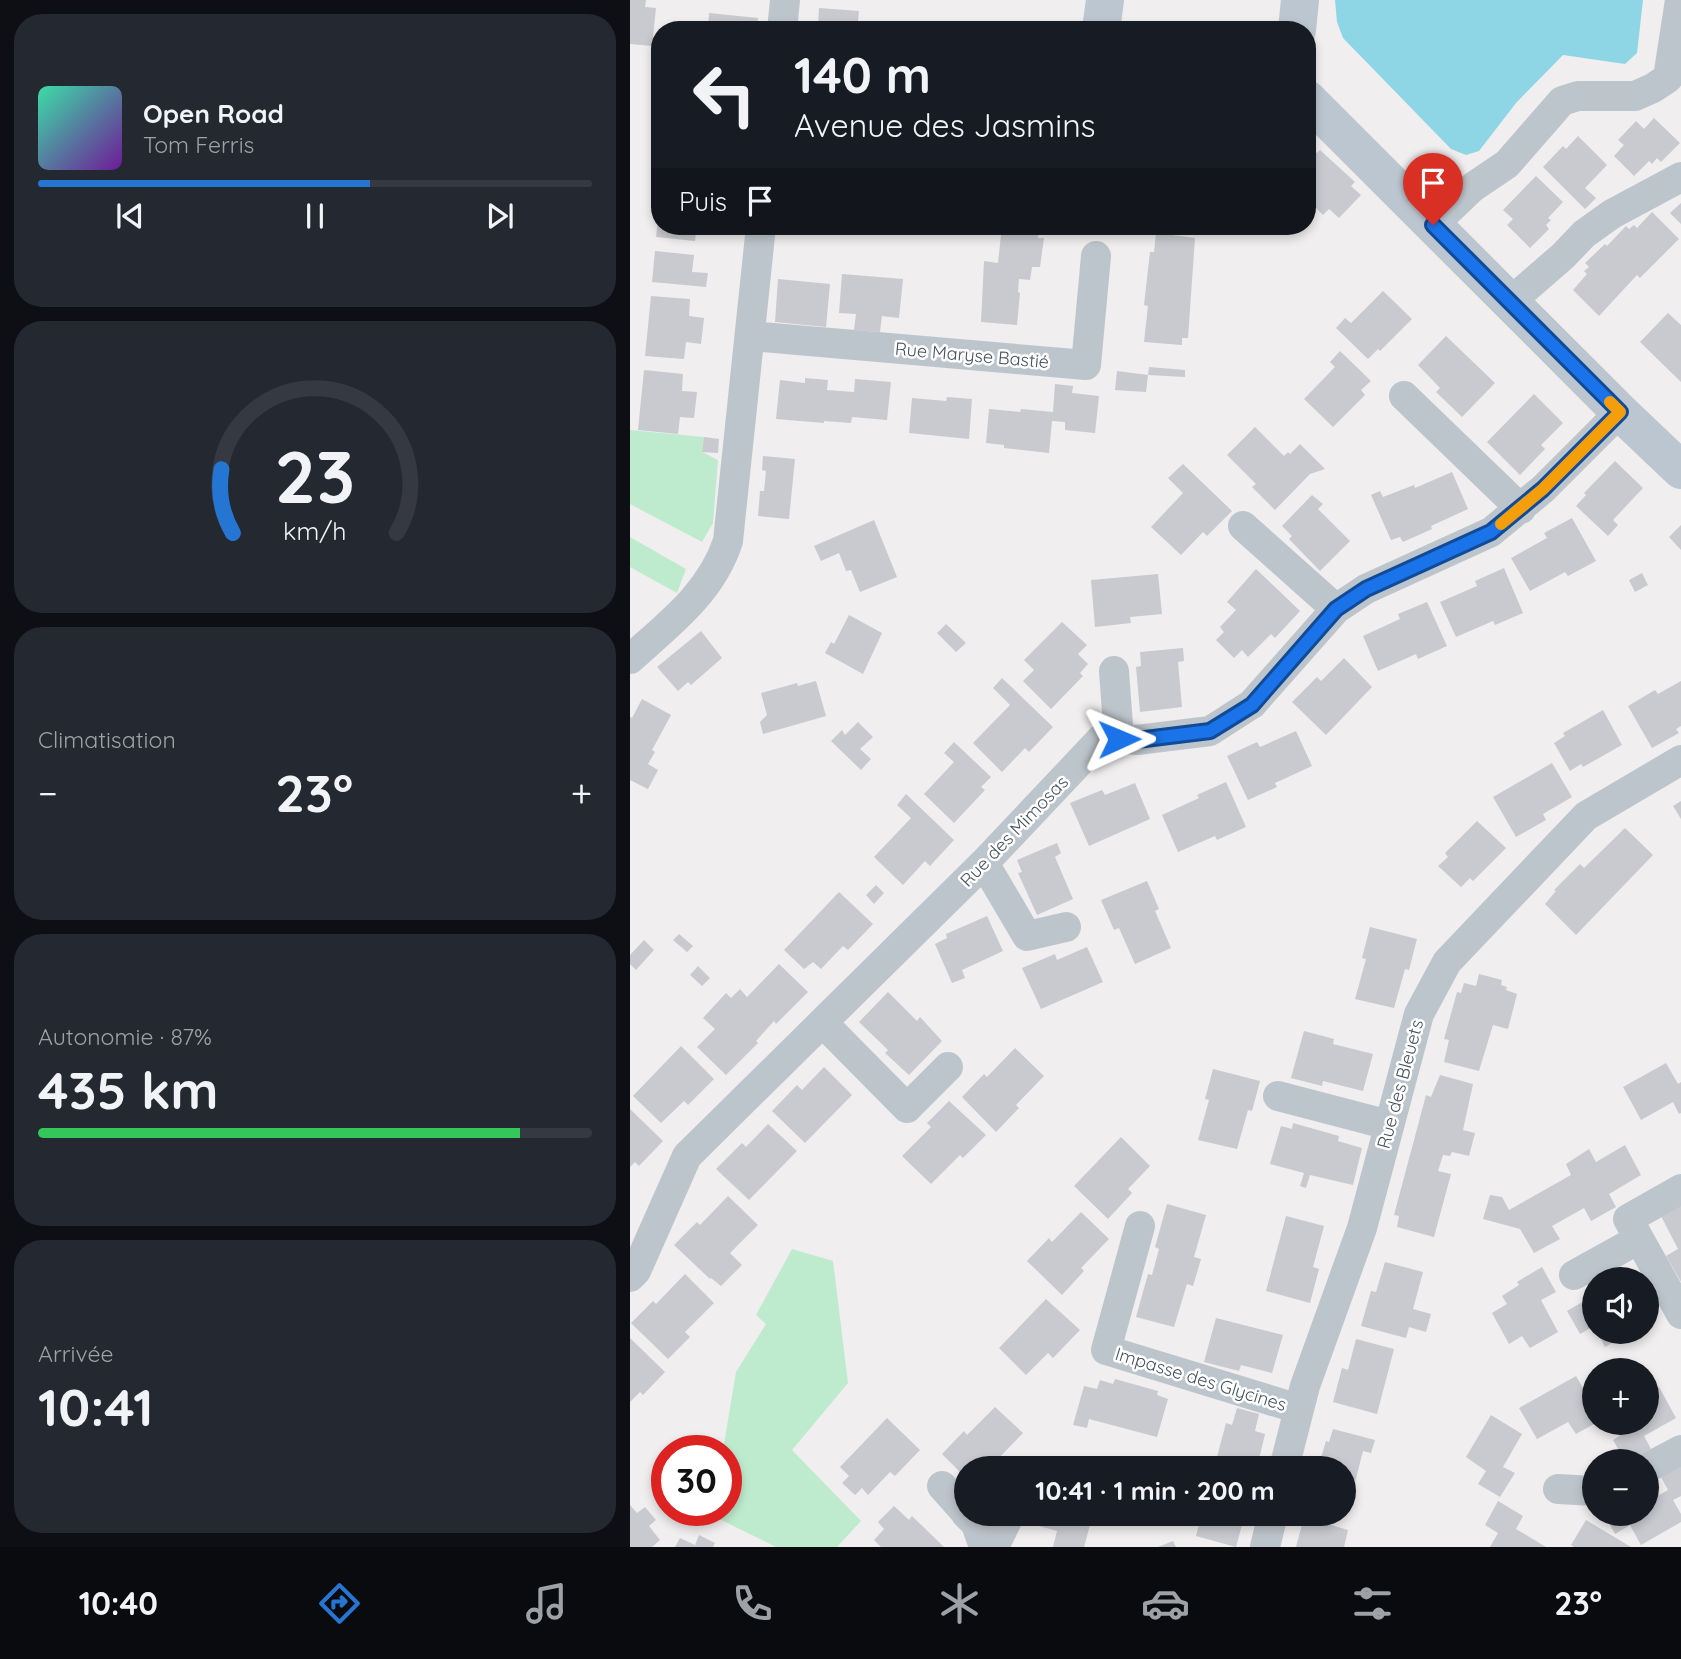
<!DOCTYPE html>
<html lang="fr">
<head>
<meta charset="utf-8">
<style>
  body { margin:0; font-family:Quicksand,sans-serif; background:#242831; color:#f1f3f6; height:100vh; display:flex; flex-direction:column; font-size:26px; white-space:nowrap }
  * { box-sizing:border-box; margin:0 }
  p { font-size:23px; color:#9ea1a6 }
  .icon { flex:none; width:38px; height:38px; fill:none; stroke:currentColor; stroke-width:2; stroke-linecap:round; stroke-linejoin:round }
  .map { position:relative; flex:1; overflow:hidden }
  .side { display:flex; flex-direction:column; gap:14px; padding:14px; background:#0d0f14; width:630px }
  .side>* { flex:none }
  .hud { position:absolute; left:21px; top:21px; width:665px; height:214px; border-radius:28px; box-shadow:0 4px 10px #0003; background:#171b24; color:#f1f3f6; overflow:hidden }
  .tools { position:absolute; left:952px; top:1267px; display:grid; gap:14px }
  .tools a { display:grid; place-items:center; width:77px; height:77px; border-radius:50%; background:#171b24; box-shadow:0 4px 10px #0003; font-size:35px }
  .speed { position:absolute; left:21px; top:1435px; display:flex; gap:14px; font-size:35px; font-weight:700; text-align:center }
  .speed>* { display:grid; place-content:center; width:91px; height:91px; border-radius:50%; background:#171b24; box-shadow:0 4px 10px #0003; line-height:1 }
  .speed .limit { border:10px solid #d22; background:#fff; color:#111 }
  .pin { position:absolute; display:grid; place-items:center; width:60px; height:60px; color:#fff; margin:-72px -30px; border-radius:50% 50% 50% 0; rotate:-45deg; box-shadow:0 0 7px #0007 }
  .pin .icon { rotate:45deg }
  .me { position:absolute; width:77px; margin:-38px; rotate:89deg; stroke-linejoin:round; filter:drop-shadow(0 0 5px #0008) }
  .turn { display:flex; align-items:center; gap:24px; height:147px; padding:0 28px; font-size:32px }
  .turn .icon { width:91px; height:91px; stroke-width:2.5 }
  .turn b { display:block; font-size:49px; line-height:60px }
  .then { display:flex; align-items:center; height:66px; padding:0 28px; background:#0003; gap:14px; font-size:26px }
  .big { font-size:52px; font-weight:800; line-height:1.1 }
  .side .widget { flex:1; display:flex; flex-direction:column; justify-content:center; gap:10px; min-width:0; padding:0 24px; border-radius:28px; background:#242831 }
  .side .dial { align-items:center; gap:0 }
  .dial svg { height:182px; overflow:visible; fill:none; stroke:#363941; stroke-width:7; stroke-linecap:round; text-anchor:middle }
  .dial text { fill:#f1f3f6; stroke:none }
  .song { display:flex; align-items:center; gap:21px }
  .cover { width:84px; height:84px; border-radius:10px; background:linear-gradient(135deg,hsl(160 70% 55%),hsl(280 70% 35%)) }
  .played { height:7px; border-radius:4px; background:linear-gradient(90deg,#2576d2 60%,#363941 60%) }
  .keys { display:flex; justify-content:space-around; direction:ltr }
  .heat { display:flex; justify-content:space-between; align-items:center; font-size:38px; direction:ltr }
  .charge { height:10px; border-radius:5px; background:linear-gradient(90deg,#34c759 87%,#363941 0) }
  .trip { position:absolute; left:324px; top:1456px; width:402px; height:70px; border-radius:35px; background:#171b24; box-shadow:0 4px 10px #0003; font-weight:800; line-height:70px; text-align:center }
  .tab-bar { display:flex; height:112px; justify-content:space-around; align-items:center; background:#090b0e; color:#9ea1a6 }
  .tab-bar .icon { width:49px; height:49px }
  .tab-bar .active { color:#2576d2 }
  .tab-bar b { font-size:32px; color:#f1f3f6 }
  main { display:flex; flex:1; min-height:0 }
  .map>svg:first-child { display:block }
  .green { fill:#beebce }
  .water { fill:#8ed6e5 }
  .building { fill:#c8cad0 }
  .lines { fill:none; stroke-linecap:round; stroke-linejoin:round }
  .street { stroke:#bdc5cc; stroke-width:30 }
  .secondary { stroke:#bcc6d0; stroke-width:38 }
  .route-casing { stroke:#114b97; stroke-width:18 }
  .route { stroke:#1a73e8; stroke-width:12 }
  .slow { stroke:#f59e0b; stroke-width:12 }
  .labels { text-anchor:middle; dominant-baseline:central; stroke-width:5; stroke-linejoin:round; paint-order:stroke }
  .street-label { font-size:18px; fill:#47515a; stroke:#fff }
</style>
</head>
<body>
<main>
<section class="side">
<div class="widget">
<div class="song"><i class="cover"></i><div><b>Open Road</b><p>Tom Ferris</p></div></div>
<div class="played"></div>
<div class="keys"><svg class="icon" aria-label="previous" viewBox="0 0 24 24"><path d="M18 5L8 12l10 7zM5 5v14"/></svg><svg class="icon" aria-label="pause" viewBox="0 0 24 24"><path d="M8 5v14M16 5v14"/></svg><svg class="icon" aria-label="next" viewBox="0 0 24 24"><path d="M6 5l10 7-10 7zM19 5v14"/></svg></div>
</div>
<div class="widget dial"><svg viewBox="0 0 100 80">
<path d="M14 69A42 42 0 1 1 86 69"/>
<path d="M14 69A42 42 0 0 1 9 41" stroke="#2576d2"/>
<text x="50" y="56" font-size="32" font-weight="700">23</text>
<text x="50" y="72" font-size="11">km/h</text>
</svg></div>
<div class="widget"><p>Climatisation</p>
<div class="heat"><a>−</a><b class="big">23°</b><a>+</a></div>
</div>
<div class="widget"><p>Autonomie · 87%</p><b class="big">435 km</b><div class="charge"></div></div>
<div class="widget"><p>Arrivée</p><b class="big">10:41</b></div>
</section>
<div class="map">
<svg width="1051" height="1547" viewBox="0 0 1051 1547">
  <rect width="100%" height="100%" fill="#f0eeee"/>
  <!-- green -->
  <path class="green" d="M0 430 74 437 72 452 88 460 83 523 72 542 0 504Z
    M0 537 56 569 47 593 0 567Z
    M162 1249 203 1261 218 1383 162 1450 231 1521 207 1547H146L71 1510H96V1451H74L94 1444 106 1372 136 1324 126 1315Z"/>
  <!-- water -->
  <path class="water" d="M705 0H1013L1007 53 995 64 933 55 886 103 849 151 836 155 821 149 713 38 707 22Z"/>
  <!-- building -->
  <path class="building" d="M0 0H16L15 7 26 8 22 46 0 44Z
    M189 8 229 11 227 30H172V24L188 25Z
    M79 13 128 18 127 30H78Z
    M354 23 402 27 401 30H353Z
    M1024 118 1050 143 1031 162 1027 158 1022 164 1019 161 1004 176 984 156 994 145 988 140 1006 121 1014 129Z
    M948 136 977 165 955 188 966 198 955 209 913 167 933 146 936 149Z
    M677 143 687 153 690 150 725 182 721 186 731 195 709 218 699 209 693 215 677 199Z
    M906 176 933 202 918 218 921 220 916 225 919 229 900 248 877 225 883 219 873 210Z
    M1051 203V224L1040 213Z
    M1022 212 1049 239 1010 278 1007 275 969 316 943 290 957 274 954 271 959 267 955 263 975 244 977 246 996 226 999 229 1004 225 1007 228Z
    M28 219H30V226H67L65 241 26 237Z
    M372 226H409L408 238H414L410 267H402L400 280 389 279 388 292 390 293 387 325 351 322 354 261 368 263Z
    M526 233 565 238 558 338H552V345L514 342 518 306 514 305 520 252H524Z
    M25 251 64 255 62 272 78 273 76 287 22 282Z
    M212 274 273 279 269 318 252 316 250 332 224 330 226 314 209 313Z
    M148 279 200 284 196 327 145 322Z
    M753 291 782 319 750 351 748 349 738 359 706 328 715 318 721 323Z
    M21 296 60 299 59 316 74 318 71 344 56 342 54 359 15 356Z
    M1038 313 1051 325V382L1010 342Z
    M816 336 865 383 832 417 806 392 810 388 788 365Z
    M710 351 741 381 731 390 735 395 703 427 674 399 705 367 700 362Z
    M519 367 555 370V377L518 375Z
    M14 370 53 374 52 391 67 392 64 418 50 417 48 434 8 430Z
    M487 371 518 375 516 392 485 390Z
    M175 378 198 380 197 390 224 392 225 379 261 382 257 420 222 417 221 423 194 421V423L146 419 150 380 175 383Z
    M425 384 443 386 442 393 469 396 465 433 435 430V422L422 421 419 453 374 448V445L356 443 359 409 390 412 391 409 423 412Z
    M904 394 933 423 911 445 915 449 890 475 857 442Z
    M317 397 342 399 339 439 279 433 282 398 316 401Z
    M625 427 654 456 658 452 660 454 670 444 695 469 680 474 645 510 622 487 626 484 597 455Z
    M74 437 89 439 88 453 72 452Z
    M133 456 165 459 159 519 128 516 130 491H134L136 471 132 470Z
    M985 461 1013 488 983 520 988 525 978 536 946 506 956 495 954 493Z
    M553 464 602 511 577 536 573 532 551 555 521 527 553 493 538 478Z
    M822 472 838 509 801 526 802 529 773 542 770 537 761 540 741 495 750 491 753 497 784 485 785 488Z
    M682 495 693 504 688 509 720 541 690 571 659 539 662 536 652 526Z
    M942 518 966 561 938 576 935 572 900 591 881 558 917 538 914 533Z
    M244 520 267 577 230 592 221 570 216 571 209 553 191 561 184 546Z
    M1051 525V550L1039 537Z
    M874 568 893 613 865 625 863 621 826 637 810 602 847 586 845 581Z
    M626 569 670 611 645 638 641 634 618 657 612 650 604 658 586 640 594 632 590 627 606 610 597 602Z
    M1012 573 1018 585 1005 592 999 580Z
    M528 574 532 614 500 617 501 623 465 627 461 580Z
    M797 602 817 646 788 659 786 654 748 671 733 636 770 619 768 614Z
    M219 615 252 633 233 674 195 653 201 642 204 644Z
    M432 622 457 645 448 654 458 664 450 673 453 676 421 709 393 681 404 670 394 660Z
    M316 624 336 643 326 652 307 633Z
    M71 631 92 658 61 685 58 682 48 691 27 667Z
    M553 648 554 661 548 662 552 707 510 712 506 667 511 666 510 652Z
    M714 658 742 687 696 735 662 702 687 677 691 681Z
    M372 678 423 727 399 752 395 748 372 772 343 743 380 705 363 688Z
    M186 681 196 716 133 734 130 722 137 715 131 693 167 683 168 686Z
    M1051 681V726L1046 729 1049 733 1022 748 998 706 1025 690 1028 694Z
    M12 699 41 715 22 750 25 752 18 764 28 770 18 789 0 780V717L2 718Z
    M973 710 992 745 953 767 951 764 940 771 924 743 935 736 933 733Z
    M228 722 243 737 230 749 241 759 231 770 201 741 212 730 215 735Z
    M666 731 682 766 645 783 647 787 618 800 597 756 627 742 630 747Z
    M324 742 361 777 351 787 355 790 324 823 294 794 324 762 314 753Z
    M922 763 942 797 913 814 916 820 886 837 863 797Z
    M596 782 616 827 587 840 585 836 548 852 532 815 569 798 567 795Z
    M505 783 520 819 459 846 440 803 472 790 475 795Z
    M276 794 324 840 300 866 295 861 273 885 244 857 281 818 267 805Z
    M1051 801V819L1043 806Z
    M847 821 876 848 843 881 840 878 831 887 808 866 818 857 815 853Z
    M995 828 1023 855 946 935 915 904 926 891 924 890 950 864 954 868Z
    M427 843 431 853 425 857 443 899 407 915 388 873 392 872 387 860Z
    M517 881 529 909 525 911 541 948 505 964 489 928 484 930 471 900Z
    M246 885 254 893 244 904 236 895Z
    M209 892 243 924 218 950 213 946 191 969 183 962 174 969 154 950Z
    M357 916 373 951 332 970 335 978 322 983 305 944 317 938 316 934Z
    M740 927 787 939 779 970 775 969 764 1008 725 999 736 959 732 958Z
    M49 934 63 946 57 952 43 940Z
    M14 940 24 950 6 970 0 964V955Z
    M457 947 473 982 411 1009 392 968 425 954 427 960Z
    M149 964 178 992 146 1024 144 1021 126 1041 128 1043 96 1075 67 1047 85 1029 73 1018 96 993 101 998 110 989 117 997Z
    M68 966 80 978 72 986 60 975Z
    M849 974 872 980 871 985 877 987 876 990 887 994 878 1029 863 1025 849 1071 814 1062 819 1040 814 1039 827 992 831 993 834 983 846 986Z
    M258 992 287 1021 290 1017 312 1041 279 1075 255 1053 258 1050 229 1022Z
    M674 1031 704 1039 703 1044 743 1054 733 1091 693 1081 692 1086 661 1078Z
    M51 1046 84 1079 58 1105 54 1101 31 1123 3 1096Z
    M385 1048 414 1076 386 1105 389 1108 366 1132 332 1097 354 1074 357 1077Z
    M1036 1063 1048 1084 1051 1082V1113L1049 1114 1043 1102 1011 1120 993 1087Z
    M194 1067 222 1095 175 1143 142 1111 167 1085 172 1090Z
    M583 1069 630 1081 622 1111 618 1110 607 1149 568 1140 579 1100 575 1099Z
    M810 1075 843 1084 833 1130 845 1133 839 1156 822 1152 820 1156 813 1155 808 1171 821 1174 804 1237 767 1227 769 1216 764 1215 796 1095 801 1097Z
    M319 1101 356 1135 333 1158 330 1155 301 1184 272 1156 301 1127 297 1123Z
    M0 1109 33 1141 9 1166 5 1162 0 1167Z
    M663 1123 709 1136 708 1141 732 1148 723 1185 680 1175 676 1188 670 1186 674 1173 640 1164 651 1126 662 1129Z
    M138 1124 167 1151 119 1200 86 1169 112 1143 116 1147Z
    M491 1137 520 1166 498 1189 502 1193 478 1219 444 1186Z
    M995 1145 1011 1175 979 1194 986 1207 961 1221 954 1208 922 1226 930 1239 904 1253 890 1229 853 1219 860 1195 872 1197 879 1210 941 1175 936 1164 959 1149 966 1162Z
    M98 1196 128 1225 100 1253 112 1265 91 1286 81 1278 80 1279 44 1245 67 1222 70 1225Z
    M537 1204 576 1215 564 1257 571 1259 563 1286 557 1284 544 1327 506 1317 518 1274 522 1275 529 1249 525 1247Z
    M1051 1204V1282L1036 1256 1048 1249 1031 1216Z
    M451 1212 479 1239 451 1268 454 1271 432 1295 397 1261 419 1238 422 1242Z
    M656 1216 694 1226 683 1267 689 1269 680 1303 636 1291Z
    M755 1262 793 1272 783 1309 801 1314 796 1332 779 1327 776 1338 731 1326 741 1291 746 1292Z
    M912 1267 926 1292 911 1300 928 1332 900 1348 892 1336 879 1344 862 1313 877 1304 872 1296 889 1285 887 1282Z
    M55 1274 84 1303 55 1332 60 1337 38 1359 1 1323 23 1301 26 1304Z
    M961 1297 964 1303V1326L950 1334 937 1311Z
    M416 1299 450 1330 423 1358 418 1353 396 1375 369 1348Z
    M586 1318 653 1335 642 1373 611 1365 609 1371 574 1362Z
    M967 1332H1001L975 1347Z
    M0 1338 35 1372 13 1395 10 1392 0 1402Z
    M726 1339 764 1349 747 1414 703 1402 712 1368 718 1370Z
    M946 1376 964 1407V1424L946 1434 938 1422 907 1439 889 1408Z
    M485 1379 528 1391 527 1395 538 1399 527 1437 459 1419 457 1428 443 1425 454 1386 467 1389 470 1380 483 1384Z
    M1029 1387 1046 1418 1014 1436 1021 1449 999 1461H995L983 1440 996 1432 991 1423H1017V1394Z
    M365 1407 393 1433 365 1462 368 1465 366 1468H336V1478L312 1454 334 1431 337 1435Z
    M607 1408 629 1414 625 1431 635 1434 627 1468H584L596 1423 602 1425Z
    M861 1415 892 1434 873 1467 885 1473 870 1497 848 1484 856 1471 836 1457Z
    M257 1418 290 1450 265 1476 260 1472 238 1495 232 1488 225 1495 212 1483 219 1476 210 1467Z
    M703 1429 745 1440 741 1453 733 1451 718 1510 714 1509V1468H688L696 1441 699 1442Z
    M426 1460 455 1467 454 1468H423Z
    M1051 1466V1496L1043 1500 1051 1514V1522L1011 1545 1000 1525 985 1534 974 1514H1017V1502L1038 1490 1031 1477Z
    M868 1501 893 1516 886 1529 916 1547H860L868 1533 855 1525Z
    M0 1505 7 1513 15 1507 26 1520 19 1526 30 1540 22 1547H0Z
    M264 1506 279 1520 282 1516 314 1547H251L244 1540 254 1529 248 1522Z
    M405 1514H452L450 1522 460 1525 454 1547H423L427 1531 402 1524Z
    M562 1514H615L606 1547 566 1536 570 1521 560 1519Z
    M674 1517 718 1530 714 1547H666Z
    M956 1520 1001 1547H944L941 1545Z
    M69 1535 85 1543 83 1547H45L50 1538 65 1545Z
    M543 1541 546 1547H528Z"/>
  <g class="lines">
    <!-- street -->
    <path class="street" d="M152 30 155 0
      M803 225 843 187 877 164 932 101 948 96H1005L1023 88 1038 78 1050 0
      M880 302 933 256 954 234 982 214 1051 177
      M120 336 456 365 466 256
      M774 396 891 509
      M613 526 706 609
      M0 659C39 624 81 593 98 541L131 226
      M484 671 489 739
      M354 863 397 936 436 927
      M193 1023 277 1108 318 1067
      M648 1096 759 1125
      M1051 1189 998 1219 1051 1314
      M510 1226 476 1350 669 1409
      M944 1275 1009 1239
      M0 1277 6 1271 57 1156 354 863 473 737 507 740 580 731 622 704 706 609 736 589 861 532 913 489 990 412
      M654 1468 675 1386 732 1228 789 1014 817 962 956 816 1051 760
      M1017 1468 1051 1450
      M312 1486 336 1513
      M928 1489 964 1491
      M336 1514 346 1524 354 1547
      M364 1547 380 1514
      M635 1547 643 1514"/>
    <!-- secondary -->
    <path class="secondary" d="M471 30 475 0
      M667 30 670 0
      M677 99 990 412 1051 470"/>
  </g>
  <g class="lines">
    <defs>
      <path id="route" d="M489 739 507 740 580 731 622 705 706 609 736 589 861 532 913 489 990 412 803 225"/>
    </defs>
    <!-- route casing -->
    <use href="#route" class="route-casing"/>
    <!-- route -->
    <use href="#route" class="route"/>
    <!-- slow -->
    <path class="slow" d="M871 524 913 489 990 412 980 402"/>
  </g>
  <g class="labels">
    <!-- street labels -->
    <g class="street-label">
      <text transform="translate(342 355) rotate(5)">Rue Maryse Bastié</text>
      <text transform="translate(384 831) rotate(-46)">Rue des Mimosas</text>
      <text transform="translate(770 1084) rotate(-75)">Rue des Bleuets</text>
      <text transform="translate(571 1379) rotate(17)">Impasse des Glycines</text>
    </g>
  </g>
</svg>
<div class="tools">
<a><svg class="icon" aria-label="sound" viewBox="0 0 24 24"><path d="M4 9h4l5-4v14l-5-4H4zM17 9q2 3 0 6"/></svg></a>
<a>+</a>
<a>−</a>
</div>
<div class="speed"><div class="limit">30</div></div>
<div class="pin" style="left:803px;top:225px;background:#d93025"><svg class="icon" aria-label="arrive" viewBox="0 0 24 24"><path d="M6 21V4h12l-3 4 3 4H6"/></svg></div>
<svg class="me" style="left:489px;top:739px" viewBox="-20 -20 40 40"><path d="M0-17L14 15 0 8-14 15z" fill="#1a73e8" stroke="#fff" stroke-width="4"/></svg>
<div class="trip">10:41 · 1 min · 200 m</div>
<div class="hud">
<div class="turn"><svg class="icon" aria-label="left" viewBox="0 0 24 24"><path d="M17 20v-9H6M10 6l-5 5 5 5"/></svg><div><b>140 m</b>Avenue des Jasmins</div></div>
<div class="then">Puis<svg class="icon" aria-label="arrive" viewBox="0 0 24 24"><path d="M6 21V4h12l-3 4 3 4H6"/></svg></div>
</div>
</div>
</main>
<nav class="tab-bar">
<b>10:40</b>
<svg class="icon active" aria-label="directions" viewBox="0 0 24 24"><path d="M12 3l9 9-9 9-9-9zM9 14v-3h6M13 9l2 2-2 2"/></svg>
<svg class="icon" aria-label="music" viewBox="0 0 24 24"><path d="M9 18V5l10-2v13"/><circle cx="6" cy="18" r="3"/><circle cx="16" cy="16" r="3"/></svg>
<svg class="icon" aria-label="phone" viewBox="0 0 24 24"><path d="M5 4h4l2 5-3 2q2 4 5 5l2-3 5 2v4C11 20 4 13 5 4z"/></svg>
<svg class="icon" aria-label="climate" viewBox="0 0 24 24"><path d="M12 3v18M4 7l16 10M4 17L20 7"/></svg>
<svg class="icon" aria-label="car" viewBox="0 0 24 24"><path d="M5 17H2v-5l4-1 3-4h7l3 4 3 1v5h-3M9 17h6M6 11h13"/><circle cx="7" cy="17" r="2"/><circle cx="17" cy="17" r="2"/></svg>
<svg class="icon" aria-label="filters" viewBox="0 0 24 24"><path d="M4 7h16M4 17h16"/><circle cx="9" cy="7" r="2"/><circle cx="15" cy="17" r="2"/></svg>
<b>23°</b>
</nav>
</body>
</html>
